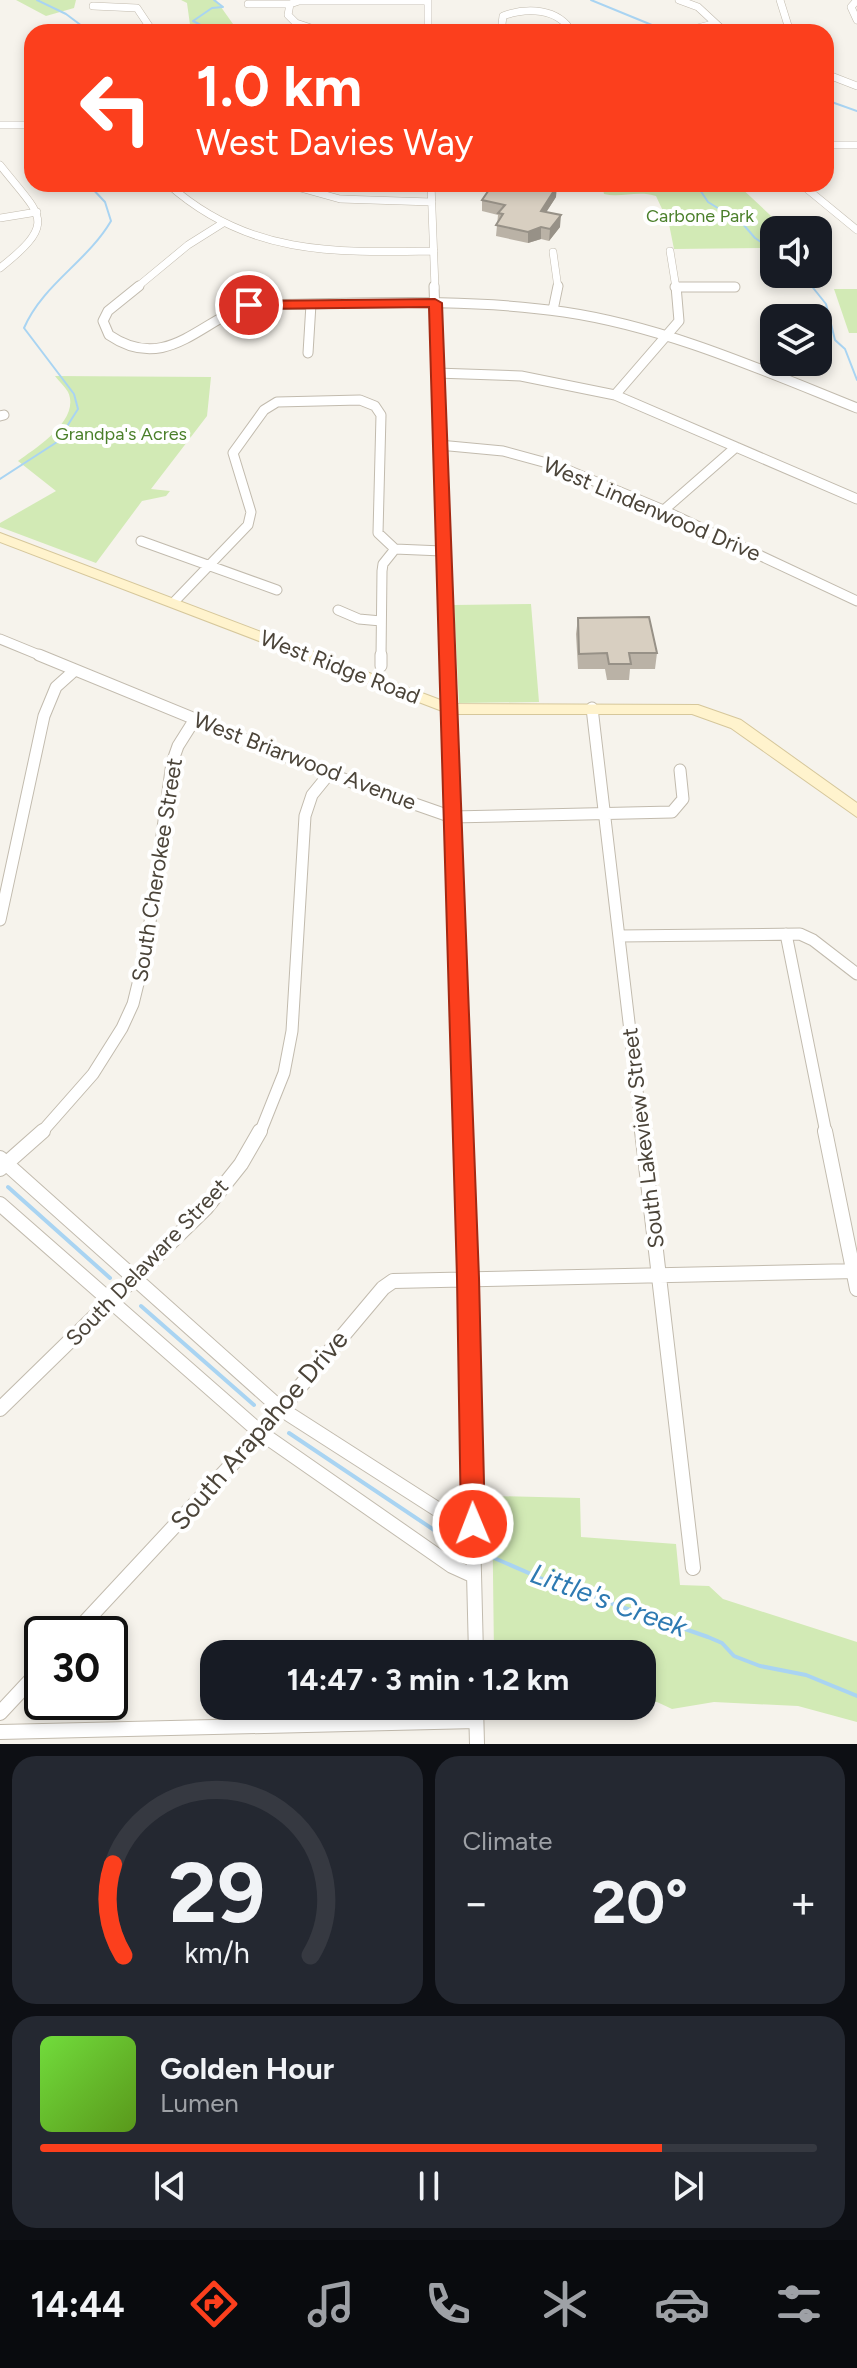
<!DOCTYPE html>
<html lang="en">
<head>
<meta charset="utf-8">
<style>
  body { margin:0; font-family:Figtree,sans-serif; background:#242831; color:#f1f3f6; height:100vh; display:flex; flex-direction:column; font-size:30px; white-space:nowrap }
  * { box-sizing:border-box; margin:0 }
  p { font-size:26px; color:#9ea1a6 }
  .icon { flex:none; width:44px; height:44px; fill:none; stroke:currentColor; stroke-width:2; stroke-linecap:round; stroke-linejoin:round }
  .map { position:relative; height:1744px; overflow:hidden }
  .details { display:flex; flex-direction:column; gap:12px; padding:12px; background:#0d0f14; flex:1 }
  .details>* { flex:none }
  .top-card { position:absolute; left:24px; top:24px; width:810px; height:168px; border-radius:24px; box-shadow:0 4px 12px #0003; background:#fc3f1d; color:#fff; overflow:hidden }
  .tools { position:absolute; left:760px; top:216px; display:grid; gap:16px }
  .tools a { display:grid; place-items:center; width:72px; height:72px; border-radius:16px; background:#171b24; box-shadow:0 4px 12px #0003; font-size:40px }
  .speed { position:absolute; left:24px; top:1616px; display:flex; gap:16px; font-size:40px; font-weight:700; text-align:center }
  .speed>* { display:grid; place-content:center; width:104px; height:104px; border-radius:50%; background:#171b24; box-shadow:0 4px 12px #0003; line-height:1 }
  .speed .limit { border:4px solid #111; border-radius:12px; background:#fff; color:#111 }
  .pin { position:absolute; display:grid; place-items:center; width:68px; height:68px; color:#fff; margin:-34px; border:4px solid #fff; border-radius:50%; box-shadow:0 2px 8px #0007 }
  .me { position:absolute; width:88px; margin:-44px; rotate:359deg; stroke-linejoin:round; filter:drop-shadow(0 0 6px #0008) }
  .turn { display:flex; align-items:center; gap:28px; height:168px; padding:0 40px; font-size:36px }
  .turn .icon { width:104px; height:104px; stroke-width:2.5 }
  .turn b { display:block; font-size:56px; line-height:68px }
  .big { font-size:60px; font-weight:700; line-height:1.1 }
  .details .widget { flex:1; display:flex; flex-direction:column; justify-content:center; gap:12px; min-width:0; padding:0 28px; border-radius:24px; background:#242831 }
  .details .dial { align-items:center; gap:0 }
  .dial svg { height:208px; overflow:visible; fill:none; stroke:#363941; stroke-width:7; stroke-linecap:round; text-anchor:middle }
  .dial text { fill:#f1f3f6; stroke:none }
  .song { display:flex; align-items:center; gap:24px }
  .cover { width:96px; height:96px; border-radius:12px; background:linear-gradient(135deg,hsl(100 70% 55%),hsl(90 70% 35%)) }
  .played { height:8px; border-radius:4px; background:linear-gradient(90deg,#fc3f1d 80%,#363941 80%) }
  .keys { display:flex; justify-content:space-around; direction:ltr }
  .heat { display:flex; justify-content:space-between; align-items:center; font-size:44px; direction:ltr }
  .details .tiles { flex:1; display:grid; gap:12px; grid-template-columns:1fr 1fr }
  .widget:last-child { grid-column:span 2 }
  .trip { position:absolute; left:200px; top:1640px; width:456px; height:80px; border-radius:24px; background:#171b24; box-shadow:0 4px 12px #0003; font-weight:700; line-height:80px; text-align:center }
  .menu { display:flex; height:128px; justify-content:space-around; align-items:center; background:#090b0e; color:#9ea1a6 }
  .menu .icon { width:56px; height:56px }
  .menu .on { color:#fc3f1d }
  .menu b { font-size:36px; color:#f1f3f6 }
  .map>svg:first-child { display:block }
  .green { fill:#d2eab5 }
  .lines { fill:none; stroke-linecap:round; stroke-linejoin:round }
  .stream-far1 { stroke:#a9d4f2; stroke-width:2 }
  .stream { stroke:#a9d4f2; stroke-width:4 }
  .street-far3-casing { stroke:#c2bbae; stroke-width:8 }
  .street-far2-casing { stroke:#c2bbae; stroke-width:11 }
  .street-far1-casing { stroke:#c2bbae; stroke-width:13 }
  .street-casing { stroke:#c2bbae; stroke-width:16 }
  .secondary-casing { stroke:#d6c79b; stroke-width:2 }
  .street-far3 { stroke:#fff; stroke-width:7 }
  .street-far2 { stroke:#fff; stroke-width:9 }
  .street-far1 { stroke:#fff; stroke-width:11 }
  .street { stroke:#fff; stroke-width:14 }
  .secondary { fill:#fff3cd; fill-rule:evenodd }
  .wall { fill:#bab2a6 }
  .shaded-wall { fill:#979187 }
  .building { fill:#d8cfc1; stroke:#979187; stroke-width:2 }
  .route { fill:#fc3f1d; stroke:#a42913; stroke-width:2 }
  .labels { text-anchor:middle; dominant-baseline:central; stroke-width:8; stroke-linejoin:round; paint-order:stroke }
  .far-park-label { font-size:18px; fill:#4a7f2a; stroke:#fff }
  .street-label { font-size:22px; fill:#4b4439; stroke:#fff }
  .near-street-label { font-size:26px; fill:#4b4439; stroke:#fff }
  .near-water-label { font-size:28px; font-style:italic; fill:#2e7ab2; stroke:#fff }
</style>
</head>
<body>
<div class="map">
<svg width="857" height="1744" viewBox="0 0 857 1744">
  <rect width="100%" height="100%" fill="#f6f3ec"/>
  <!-- green -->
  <path class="green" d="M16 0H76L74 8 46 16Z
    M181 0H216L233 24 258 32H191L187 3Z
    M602 184H737L786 230H774V259L761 248 674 249 669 224 656 196C638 190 621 198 604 194Z
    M834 289H857V333H849Z
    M55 376 211 377 207 416 151 489 170 491 166 496 142 501 96 563 0 527V523L56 491 18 461C36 448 81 420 68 392 65 387 59 381 55 376Z
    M531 604 539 702 459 703 454 605Z
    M492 1496 580 1498 581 1537 676 1544 680 1585 709 1586 723 1599 857 1642V1722L798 1706 714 1702 672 1709 657 1702H642V1654H494Z"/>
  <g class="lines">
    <!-- stream-far1 -->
    <path class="stream-far1" d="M37 0 66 14 90 32
      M214 0 223 7 212 8 193 21 214 32
      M591 0 669 32
      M826 100 857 111
      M696 184 708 202 742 223 755 238 774 251
      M802 274 826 304 835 340 845 349 857 380
      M0 479 57 442 78 409 74 394 24 328C43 284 87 262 111 221L105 202 88 184"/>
    <!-- stream -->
    <path class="stream" d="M8 1187 110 1278
      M141 1306 254 1405
      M289 1433 452 1542 467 1547
      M478 1551 547 1581 708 1637 722 1643 734 1656 760 1666 806 1675 857 1696"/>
    <defs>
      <path id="street-far3" d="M428 0V32
        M679 0 698 7 725 32
        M780 0 790 32
        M857 0 851 7 857 20
        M248 4H290
        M93 6 137 8 153 32
        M323 32 296 23 288 15 290 4 299 1H428
        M501 32 503 16C527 7 558 8 572 32
        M682 32 713 24
        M826 74 857 86
        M0 125H32
        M826 145H857
        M0 165C41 217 59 221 0 268
        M168 184C247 255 333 253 434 251
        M286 184 340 199 432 202
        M431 184 435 288
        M801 184 857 230
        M0 218 37 212
        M670 251 676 288
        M553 252 558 288
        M675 287H735
        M136 288 188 245 223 223"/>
      <path id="street-far2" d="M139 286 108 311 103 321 109 335C166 374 201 320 249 305 353 304 460 297 564 312 666 327 762 370 857 408
        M434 286 447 657
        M675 287H735
        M553 310 558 286
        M308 353 311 304
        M436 373 521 376 615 395 857 499
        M615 395 679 321 676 286
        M0 416 4 415
        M439 445 503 451 558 466 661 509 857 601
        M664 510 736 447
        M141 541 277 590
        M174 602 248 525 251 512 233 453 264 410 277 402 360 400 375 406 381 415 378 533 395 549 442 551
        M338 610 359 619 381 621
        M0 639 44 657
        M381 657 382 571 383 564 395 549"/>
      <path id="street-far1" d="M39 655 329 774 452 817 672 812 683 799 680 770
        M447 655 463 1133
        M381 666V655
        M592 708 642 1133
        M0 920 44 716 56 687 75 670
        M786 934 826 1133
        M619 936 800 934 813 940 857 974
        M41 1133 93 1074 122 1028 133 1004 146 951 172 763 178 746 195 719
        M260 1133 284 1073 292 1031 305 816 312 795 329 774"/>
      <path id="street" d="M463 1131 476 1654
        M642 1131 693 1568
        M825 1131 857 1289
        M0 1158 281 1409 451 1518 473 1524
        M0 1169 43 1131
        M0 1204 261 1433 452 1566 474 1576
        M0 1409 206 1208 241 1164 260 1131
        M74 1634 261 1433 383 1288 393 1281 857 1271
        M476 1706 477 1744
        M0 1713 42 1668
        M0 1732 476 1721"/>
      <path id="secondary" d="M0 533 451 704 698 705 741 720 857 803V817L731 728 692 714H450L0 542Z"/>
    </defs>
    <!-- street-far3 casing -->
    <use href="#street-far3" class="street-far3-casing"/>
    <!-- street-far2 casing -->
    <use href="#street-far2" class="street-far2-casing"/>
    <!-- street-far1 casing -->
    <use href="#street-far1" class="street-far1-casing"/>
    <!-- street casing -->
    <use href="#street" class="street-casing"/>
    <!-- secondary casing -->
    <use href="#secondary" class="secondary-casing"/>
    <!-- street-far3 -->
    <use href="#street-far3" class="street-far3"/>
    <!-- street-far2 -->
    <use href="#street-far2" class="street-far2"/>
    <!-- street-far1 -->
    <use href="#street-far1" class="street-far1"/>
    <!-- street -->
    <use href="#street" class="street"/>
    <!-- secondary -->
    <use href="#secondary" class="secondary"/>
  </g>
  <!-- wall -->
  <path class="wall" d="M556 197 546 212 560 227 549 241 541 239 528 243 496 236 498 215 482 211V200Z
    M578 618 657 653 655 669H630L629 680H607L605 669H578L576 634Z"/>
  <!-- shaded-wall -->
  <path class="shaded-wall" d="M557 186 556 197 540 222 541 211Z
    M561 215 560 227 549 241 550 229Z
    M541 227V239L528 243V232Z"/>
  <!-- building -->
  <path class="building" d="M493 184H542L557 186 541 211 561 215 550 229 541 227 528 232 496 225 503 214 498 213 505 205 482 200Z
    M649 617 657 653H629L631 664H609L607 653 579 654 578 618Z"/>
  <!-- route -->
  <path class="route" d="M435 299 442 303 479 1278 485 1524 482 1533 473 1536 464 1533 461 1524 457 1278 429 307 249 309 243 305 249 301Z"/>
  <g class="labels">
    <!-- far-park labels -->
    <g class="far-park-label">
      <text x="700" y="216">Carbone Park</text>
      <text x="121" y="434">Grandpa's Acres</text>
    </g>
    <!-- street labels -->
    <g class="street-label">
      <text transform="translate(652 509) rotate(23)">West Lindenwood Drive</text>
      <text transform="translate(340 667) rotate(21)">West Ridge Road</text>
      <text transform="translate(305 761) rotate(21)">West Briarwood Avenue</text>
      <text transform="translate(157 870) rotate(-81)">South Cherokee Street</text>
      <text transform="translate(643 1138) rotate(-97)">South Lakeview Street</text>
      <text transform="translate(147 1262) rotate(-46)">South Delaware Street</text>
    </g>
    <!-- near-street labels -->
    <g class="near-street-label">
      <text transform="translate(259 1430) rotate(-49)">South Arapahoe Drive</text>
    </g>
    <!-- near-water labels -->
    <g class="near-water-label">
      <text transform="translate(609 1600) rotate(20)">Little's Creek</text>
    </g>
  </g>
</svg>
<div class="tools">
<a><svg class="icon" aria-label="sound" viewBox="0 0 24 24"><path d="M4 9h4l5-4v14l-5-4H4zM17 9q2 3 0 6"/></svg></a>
<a><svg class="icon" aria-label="layers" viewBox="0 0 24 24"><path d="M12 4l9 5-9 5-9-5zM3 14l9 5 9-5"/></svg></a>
</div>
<div class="speed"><div class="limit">30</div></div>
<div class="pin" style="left:249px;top:305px;background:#d93025"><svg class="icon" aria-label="arrive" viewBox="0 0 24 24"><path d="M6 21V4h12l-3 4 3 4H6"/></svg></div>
<svg class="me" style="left:473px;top:1524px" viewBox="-20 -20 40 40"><circle r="17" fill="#fc3f1d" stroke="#fff" stroke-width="3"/><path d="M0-11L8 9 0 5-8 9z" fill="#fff"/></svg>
<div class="trip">14:47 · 3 min · 1.2 km</div>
<div class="top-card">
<div class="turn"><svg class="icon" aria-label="left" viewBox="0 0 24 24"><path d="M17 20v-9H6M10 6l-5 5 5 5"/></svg><div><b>1.0 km</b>West Davies Way</div></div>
</div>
</div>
<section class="details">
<div class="tiles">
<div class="widget dial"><svg viewBox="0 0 100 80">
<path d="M14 69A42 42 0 1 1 86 69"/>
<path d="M14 69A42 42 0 0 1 10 34" stroke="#fc3f1d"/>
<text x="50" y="56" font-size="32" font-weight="700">29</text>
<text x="50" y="72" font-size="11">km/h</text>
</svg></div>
<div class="widget"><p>Climate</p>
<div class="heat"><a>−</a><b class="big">20°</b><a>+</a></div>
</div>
<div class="widget">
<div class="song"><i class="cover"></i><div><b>Golden Hour</b><p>Lumen</p></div></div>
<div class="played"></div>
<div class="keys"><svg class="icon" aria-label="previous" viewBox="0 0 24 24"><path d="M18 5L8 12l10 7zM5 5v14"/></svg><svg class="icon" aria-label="pause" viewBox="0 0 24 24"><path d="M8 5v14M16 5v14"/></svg><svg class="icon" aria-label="next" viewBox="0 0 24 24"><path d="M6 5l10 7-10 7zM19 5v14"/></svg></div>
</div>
</div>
</section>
<nav class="menu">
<b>14:44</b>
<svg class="icon on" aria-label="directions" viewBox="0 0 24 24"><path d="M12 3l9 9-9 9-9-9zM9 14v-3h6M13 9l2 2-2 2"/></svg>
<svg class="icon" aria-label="music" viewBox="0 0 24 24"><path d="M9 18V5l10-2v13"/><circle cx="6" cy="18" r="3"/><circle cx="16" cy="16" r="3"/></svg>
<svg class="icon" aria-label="phone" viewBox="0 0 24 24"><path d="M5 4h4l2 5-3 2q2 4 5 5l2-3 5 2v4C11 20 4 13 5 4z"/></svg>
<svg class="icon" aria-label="climate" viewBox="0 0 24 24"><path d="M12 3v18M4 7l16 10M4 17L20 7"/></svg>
<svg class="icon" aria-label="car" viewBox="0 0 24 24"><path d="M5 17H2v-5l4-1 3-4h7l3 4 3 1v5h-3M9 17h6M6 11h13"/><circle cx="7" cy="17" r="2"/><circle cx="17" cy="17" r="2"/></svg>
<svg class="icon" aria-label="filters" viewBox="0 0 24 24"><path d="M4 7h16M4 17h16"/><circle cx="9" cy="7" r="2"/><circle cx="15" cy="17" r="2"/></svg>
</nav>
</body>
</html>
